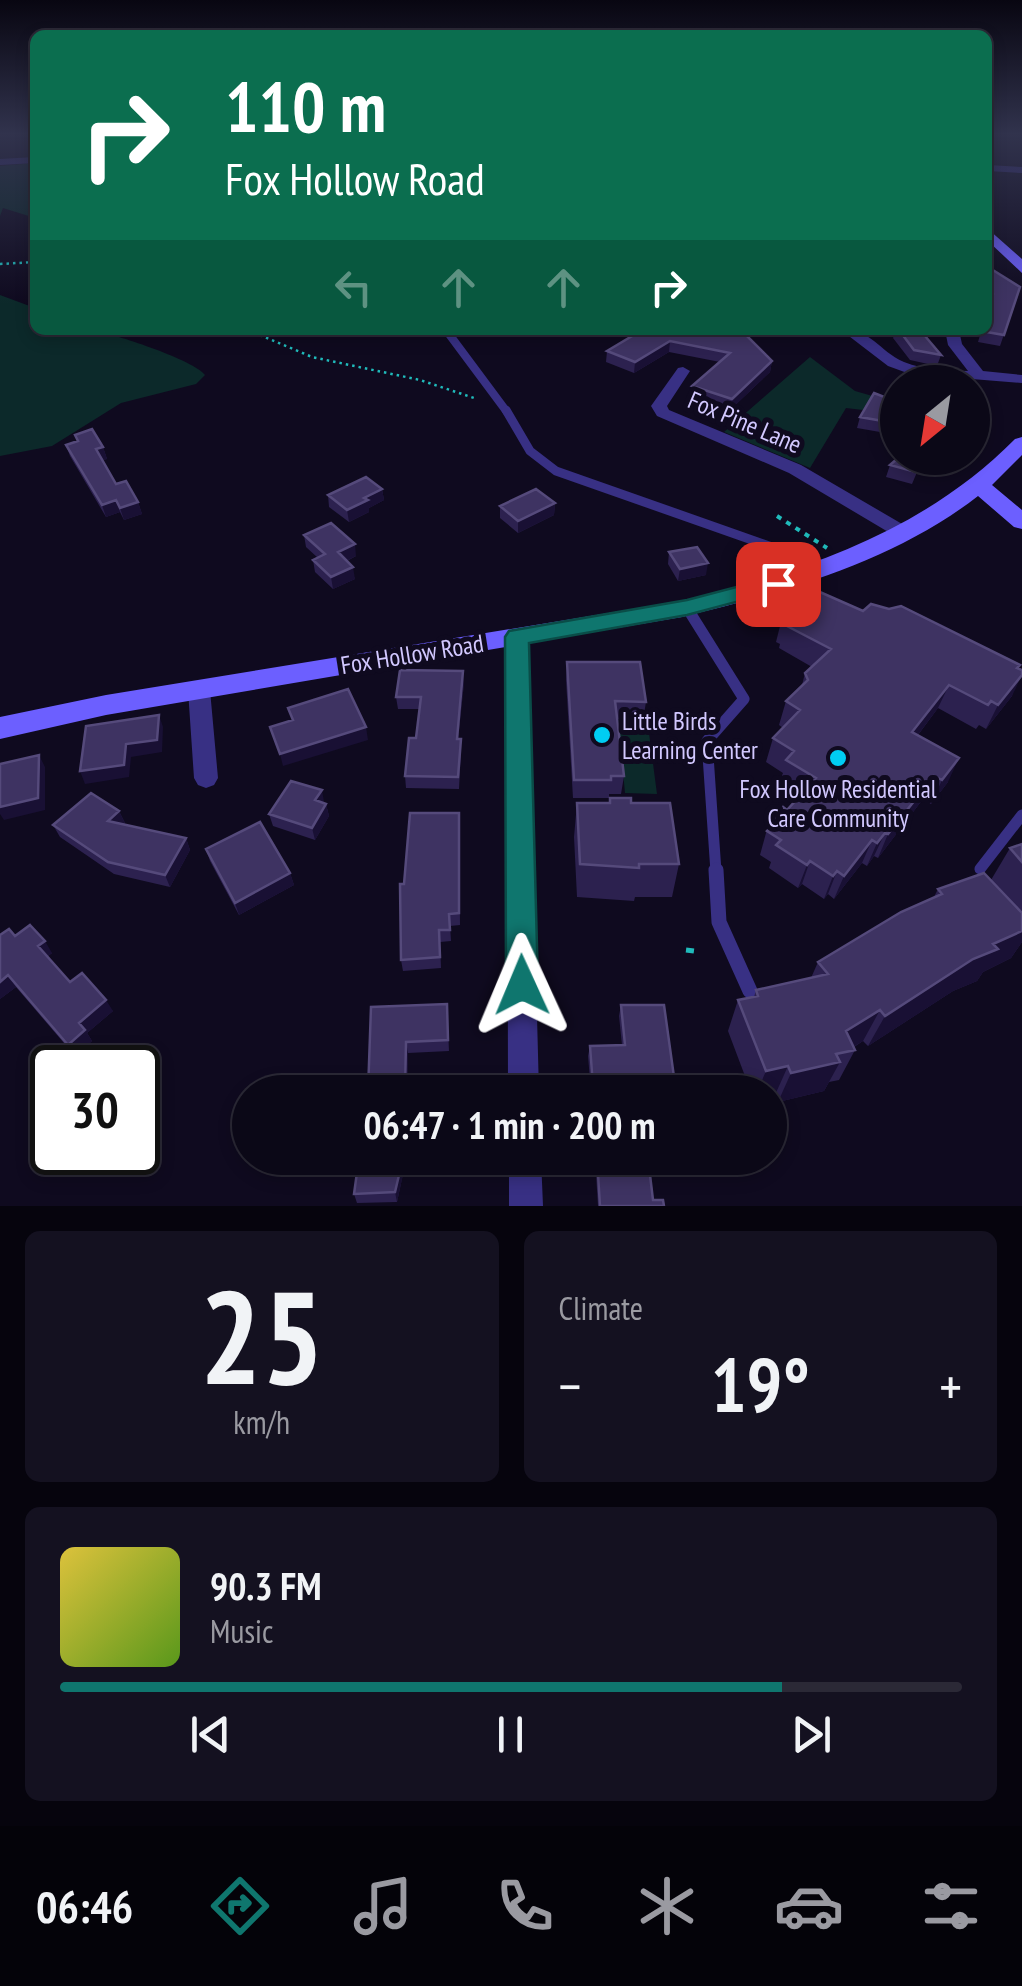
<!DOCTYPE html>
<html lang="en">
<head>
<meta charset="utf-8">
<style>
  body { margin:0; font-family:"PT Sans Narrow",sans-serif; background:#141120; color:#f1f3f6; height:100vh; display:flex; flex-direction:column; font-size:38px; white-space:nowrap }
  * { box-sizing:border-box; margin:0 }
  p { font-size:32px; color:#9a9aa1 }
  .icon { flex:none; width:55px; height:55px; fill:none; stroke:currentColor; stroke-width:2; stroke-linecap:round; stroke-linejoin:round }
  .map { position:relative; height:1206px; overflow:hidden }
  .panel { display:flex; flex-direction:column; gap:25px; padding:25px; background:#06040d; flex:1 }
  .panel>* { flex:none }
  .top-card { position:absolute; left:30px; top:30px; width:962px; height:305px; border-radius:15px; box-shadow:0 5px 15px #0003,0 0 0 2px #2b2936; background:#0b6e4f; color:#fff; overflow:hidden }
  .needle { width:65px; rotate:210deg }
  .buttons { position:absolute; left:880px; top:365px; display:grid; gap:20px }
  .buttons a { display:grid; place-items:center; width:110px; height:110px; border-radius:50%; background:#0b0817; box-shadow:0 5px 15px #0003,0 0 0 2px #2b2936; font-size:50px }
  .speed { position:absolute; left:30px; top:1045px; display:flex; gap:20px; font-size:50px; font-weight:700; text-align:center }
  .speed>* { display:grid; place-content:center; width:130px; height:130px; border-radius:50%; background:#0b0817; box-shadow:0 5px 15px #0003,0 0 0 2px #2b2936; line-height:1 }
  .speed .limit { border:5px solid #111; border-radius:15px; background:#fff; color:#111 }
  .pin { position:absolute; display:grid; place-items:center; width:85px; height:85px; color:#fff; margin:-42px; border-radius:20px; box-shadow:0 5px 15px #0006 }
  .me { position:absolute; width:110px; margin:-55px; rotate:359deg; stroke-linejoin:round; filter:drop-shadow(0 0 8px #0008) }
  .turn { display:flex; align-items:center; gap:35px; height:210px; padding:0 30px; font-size:45px }
  .turn .icon { width:130px; height:130px; stroke-width:2.5 }
  .turn b { display:block; font-size:70px; line-height:85px }
  .lanes { display:flex; align-items:center; height:95px; padding:0 30px; background:#0003; justify-content:center; gap:50px; direction:ltr }
  .lanes .off { opacity:.35 }
  .big { font-size:75px; font-weight:700; line-height:1.1 }
  .panel .widget { flex:1; display:flex; flex-direction:column; justify-content:center; gap:15px; min-width:0; padding:0 35px; border-radius:15px; background:#141120 }
  .panel .dial { align-items:center; gap:0 }
  .dial b { font-size:130px; line-height:1 }
  .song { display:flex; align-items:center; gap:30px }
  .cover { width:120px; height:120px; border-radius:15px; background:linear-gradient(135deg,hsl(50 70% 55%),hsl(90 70% 35%)) }
  .played { height:10px; border-radius:5px; background:linear-gradient(90deg,#0f766e 80%,#2b2936 80%) }
  .keys { display:flex; justify-content:space-around; direction:ltr }
  .heat { display:flex; justify-content:space-between; align-items:center; font-size:55px; direction:ltr }
  .panel .tiles { flex:1; display:grid; gap:25px; grid-template-columns:1fr 1fr }
  .widget:last-child { grid-column:span 2 }
  .trip { position:absolute; left:232px; top:1075px; width:555px; height:100px; border-radius:50px; background:#0b0817; box-shadow:0 5px 15px #0003,0 0 0 2px #2b2936; font-weight:700; line-height:100px; text-align:center }
  .dock { display:flex; height:160px; justify-content:space-around; align-items:center; background:#040309; color:#9a9aa1 }
  .dock .icon { width:70px; height:70px }
  .dock .on { color:#0f766e }
  .dock b { font-size:45px; color:#f1f3f6 }
  .map>svg:first-child { display:block }
  .green { fill:#0c292a }
  .lines { fill:none; stroke-linecap:round; stroke-linejoin:round }
  .path-far2 { stroke:#20bbbb; stroke-width:2.5; stroke-dasharray:2.5 4; stroke-linecap:butt }
  .path-far1 { stroke:#20bbbb; stroke-width:4; stroke-dasharray:5 6; stroke-linecap:butt }
  .path { stroke:#20bbbb; stroke-width:5; stroke-dasharray:8 11; stroke-linecap:butt }
  .lane-far3 { stroke:#383084; stroke-width:8 }
  .lane-far2 { stroke:#383084; stroke-width:9 }
  .lane-far1 { stroke:#383084; stroke-width:11 }
  .lane { stroke:#383084; stroke-width:15 }
  .street { fill:#383084; fill-rule:evenodd }
  .secondary { fill:#6c5fff; fill-rule:evenodd }
  .wall { fill:#2c214f }
  .shaded-wall { fill:#191034 }
  .building { fill:#3e3362; stroke:#554a7b; stroke-width:2.5 }
  .route { fill:#0f766e; stroke:#0a4d48; stroke-width:2.5 }
  .poi-dot { fill:#00cdf3; stroke:#0f0a1f; stroke-width:4 }
  .labels { text-anchor:middle; dominant-baseline:central; stroke-width:10; stroke-linejoin:round; paint-order:stroke }
  .street-label { font-size:25px; fill:#d2c8ff; stroke:#0f0a1f }
  .poi-label { font-size:25px; fill:#d2c8ff; stroke:#0f0a1f; text-anchor:start }
</style>
</head>
<body>
<div class="map">
<svg width="1022" height="1206" viewBox="0 0 1022 1206">
  <rect width="100%" height="100%" fill="#0f0a1f"/>
  <!-- green -->
  <path class="green" d="M35 163V218L3 208 0 216V166Z
    M0 295 35 308V330C55 330 79 326 98 331 119 336 194 360 205 375L196 384 121 403 52 446 0 456Z
    M810 357 855 391 897 403V414L846 408 810 468 724 432Z
    M625 715H637L649 733 657 794 625 793 618 720Z"/>
  <g class="lines">
    <!-- path-far2 -->
    <path class="path-far2" d="M0 264 35 262
      M248 330 312 357 420 380 477 399"/>
    <!-- path-far1 -->
    <path class="path-far1" d="M777 516 827 548"/>
    <!-- path -->
    <path class="path" d="M686 950 701 952"/>
    <!-- lane-far3 -->
    <path class="lane-far3" d="M446 330 507 412"/>
    <!-- lane-far2 -->
    <path class="lane-far2" d="M506 410 530 451 556 471 826 566
      M687 608 690 613"/>
    <!-- lane-far1 -->
    <path class="lane-far1" d="M689 611 744 699 707 741 716 872
      M980 869 1022 815"/>
    <!-- lane -->
    <path class="lane" d="M716 870 719 922 750 991"/>
    <!-- street -->
    <path class="street" d="M35 157V163L0 165V159Z
      M988 165 1022 167V173L988 171Z
      M841 330C874 330 877 350 904 362 924 370 947 370 968 371L948 345 945 330H959L962 344 983 371 1022 375V383L910 374 888 366Z
      M683 367 690 371 667 406 669 410 801 465 909 528 911 532 909 536H895L789 473 657 416 651 406 678 368Z
      M517 630 527 637 539 1092H508L507 637Z
      M199 682 207 684 210 690 218 778 214 785 206 788 198 785 194 778 188 690 191 684Z
      M509 1158H541L543 1206H509Z"/>
    <!-- secondary -->
    <path class="secondary" d="M988 229 1022 259V273L988 241Z
      M1022 437V455L992 485 1022 510V529L1014 527 978 496C893 562 785 592 682 617L106 715 0 739V717L106 695 682 601C806 571 924 531 1015 439Z"/>
  </g>
  <!-- wall -->
  <path class="wall" d="M988 267 1020 287 1000 346 978 342 989 304 988 299Z
    M633 330H746L744 333 772 361 770 372 730 410 691 397 692 386 720 362 669 352 634 373 606 362 607 351 633 336Z
    M896 330H923L925 336 941 355 937 366 910 360 893 338Z
    M928 368 963 382H927L924 379Z
    M860 417 883 421 880 432 857 428Z
    M75 435 103 447 107 459 102 460 116 484 138 502 142 514 124 520 120 512 106 517 70 456 66 445 77 442Z
    M923 458 912 484 886 477 890 465Z
    M382 489 384 500 369 508V512L349 522 329 507 328 495Z
    M555 503 554 515 518 533 500 518V506Z
    M304 535 356 556 347 561 355 579 333 589 315 572 313 560 318 558 306 547Z
    M669 552 706 575 678 581 668 564Z
    M863 611 1018 668 1012 696 986 729 979 725 976 729 938 708 918 735 948 782 931 804 923 799 878 858 874 856 867 866 862 863 834 899 828 894 824 899 802 884 798 888 769 868 771 862 760 855 769 822 787 810 799 796 779 783 783 773 766 762 773 738 783 728 779 725 786 701 802 685 805 673 812 667 779 648 780 644 776 642 782 618Z
    M567 662 646 702 643 720 617 719 624 776 621 794H609V798H573L566 680Z
    M464 683 458 739H461V751L459 789 406 788 405 776 416 738 420 709H398L396 697Z
    M324 802 326 804 329 816 315 840 273 826 269 814Z
    M577 803H631L679 864 672 897H635L634 901 577 897 574 837Z
    M119 811 125 823 123 825 186 838 190 850 170 887 114 874 60 837 53 825Z
    M459 813 460 925 450 926 451 941 440 942 441 968 403 971 401 960 404 884Z
    M1022 844V942L1011 958 983 972 977 981 953 991 868 1046 863 1041 854 1047 855 1050 839 1080 829 1082 824 1091 778 1102 775 1095 770 1096V1092H751L728 1031 738 1000 754 997 756 990 811 978 818 962 934 897 938 889 991 880 1010 848Z
    M206 849 290 873 294 885 239 915 210 861Z
    M15 936 52 953 47 957 70 982 113 1011 87 1033 92 1041 75 1056 16 987 0 999Z
    M447 1004 449 1051 408 1053 407 1092H368L371 1007Z
    M621 1005 675 1084 673 1092H591L588 1056 590 1046 622 1045 619 1016Z
    M359 1158H440L439 1164 405 1165 397 1202 357 1203 354 1194Z
    M595 1158H648L653 1200 664 1206H598Z"/>
  <!-- shaded-wall -->
  <path class="shaded-wall" d="M670 341 669 352 634 373 635 362Z
    M772 361 770 372 730 410 732 399Z
    M103 447 107 459 100 461 96 449Z
    M382 489 384 500 369 508V512L349 522 347 510 364 498Z
    M116 500 120 512 106 517 102 505Z
    M138 502 142 514 124 520 120 508Z
    M555 503 554 515 518 533V521Z
    M355 544 356 556 340 564 338 552Z
    M708 563 706 575 678 581 680 569Z
    M353 567 355 579 333 589 331 577Z
    M463 671 464 683 457 751V739Z
    M1022 675 1012 696 986 729 998 705Z
    M949 685 938 708 902 756 912 732Z
    M159 715 163 727 162 752 131 757 129 777 85 784 80 771 126 744Z
    M366 727 368 740 283 766 280 754Z
    M39 755 45 767V810L4 820 0 814V807Z
    M959 758 948 782 931 804 942 780Z
    M934 776 923 799 878 858 888 834Z
    M322 790 324 802 318 813 315 800Z
    M326 804 329 816 315 840 312 828Z
    M119 811 125 823 113 834 108 821Z
    M885 833 874 856 867 866 877 843Z
    M186 838 190 850 170 887 165 875Z
    M872 840 862 863 834 899 844 876Z
    M810 861 802 884 798 888 807 865Z
    M837 871 828 894 824 899 833 876Z
    M290 873 294 885 239 915 235 903Z
    M1022 931V942L1011 958 983 972 977 981 953 991 868 1046 885 1016 993 944Z
    M45 941 52 953 45 958 38 946Z
    M8 975 16 987 0 999V982Z
    M106 1000 113 1011 87 1033 92 1041 75 1056 68 1045 79 1023Z
    M880 1010 863 1041 845 1052 846 1031Z
    M406 1042 408 1053 407 1092H405Z
    M840 1062 824 1091 778 1102 791 1073Z
    M788 1066 775 1095 770 1096V1092H757L766 1071Z
    M403 1158 405 1165 397 1202 395 1192Z"/>
  <!-- building -->
  <path class="building" d="M988 267 1020 287 1004 335 981 331 988 330V311L993 294 988 279Z
    M635 330H741L772 361 732 399 692 386 730 353 670 341 635 362 607 351 637 333Z
    M899 330H923L925 336 941 355 914 350Z
    M928 368 953 370 963 382H939Z
    M874 393 887 398 883 421 860 417Z
    M92 429 103 447 96 449 116 484 126 481 138 502 120 508 116 500 102 505 66 445 78 441 75 435Z
    M898 458H922L916 472 890 465Z
    M366 477 382 489 364 498 368 500 347 510 328 495Z
    M536 489 555 503 518 521 500 506Z
    M331 523 355 544 338 552 353 567 331 577 313 560 325 554 304 535Z
    M697 547 708 563 680 569 669 552Z
    M813 589 863 611 871 604 889 609 901 606 1020 665 1017 668 1022 670V675L998 705 991 701 988 705 949 685 912 732 959 758 942 780 934 776 888 834 885 833 877 843 872 840 844 876 837 871 833 876 810 861 807 865 776 845 781 840 767 831 773 825 769 822 783 807 787 810 816 778 786 760 794 751 773 738 800 710 786 701 808 680 805 673 831 649 785 625 789 621 782 618Z
    M567 662H640L646 702 615 701 624 776H611V780H574Z
    M400 670 463 671 457 739H461L458 777 405 776 409 738H416L421 697H396Z
    M348 689 366 727 280 754 270 727 293 720 288 708Z
    M159 715 157 740 126 744 124 765 80 771 86 726Z
    M39 755 38 798 0 807V764Z
    M291 781 322 790 315 800 326 804 312 828 269 814Z
    M91 793 119 811 108 821 186 838 165 875 108 862 53 825Z
    M610 798H631V803H670L679 864H639V868L580 864 577 803H610Z
    M410 813H459V913L449 914 450 930H439L440 957 401 960 400 884H404Z
    M260 822 290 873 235 903 206 849Z
    M1022 844V862L1010 848Z
    M984 873 1022 913V931L993 944 998 949 973 959 885 1016 880 1010 846 1031 855 1050 836 1054 840 1062 791 1073 788 1066 766 1071 738 1000 758 996 756 990 828 974 818 962 901 912 942 894 938 889Z
    M30 925 45 941 38 946 70 982 82 973 106 1000 79 1023 85 1030 68 1045 8 975 0 982V935L9 929 15 936Z
    M447 1004 448 1040 406 1042 405 1092H368L371 1007Z
    M621 1005H664L675 1084 593 1086 590 1046 625 1045Z
    M52 1102V1122L44 1108Z
    M359 1158H403L395 1192 354 1194Z
    M597 1158H648L653 1200H663L664 1206H600Z"/>
  <!-- sky -->
  <linearGradient id="sky" x2="0" y2="1"><stop stop-color="#080611"/><stop offset="0.44" stop-color="#31334d"/><stop offset="1" stop-color="#31334d" stop-opacity="0"/></linearGradient>
  <rect width="1022" height="304" fill="url(#sky)"/>
  <!-- route -->
  <path class="route" d="M778 576 789 584 785 589 687 615 529 643 538 985 534 996 522 1001 510 996 506 985 505 637 509 631 687 600Z"/>
  <!-- markers -->
  <g class="poi-dot">
    <circle cx="602" cy="735" r="10"/>
    <circle cx="838" cy="758" r="10"/>
  </g>
  <g class="labels">
    <!-- street labels -->
    <g class="street-label">
      <text transform="translate(745 422) rotate(23)">Fox Pine Lane</text>
      <text transform="translate(412 654) rotate(-9)">Fox Hollow Road</text>
    </g>
    <!-- poi labels -->
    <g class="poi-label">
      <text x="622" y="721">Little Birds<tspan x="622" dy="29">Learning Center</tspan></text>
      <text x="838" y="789" text-anchor="middle">Fox Hollow Residential<tspan x="838" dy="29">Care Community</tspan></text>
    </g>
  </g>
</svg>
<div class="buttons">
<a><svg class="needle" viewBox="-14 -14 28 28"><path d="M0-13l5 13h-10z" fill="#e53935"/><path d="M0 13l5-13h-10z" fill="#9a9aa1"/></svg></a>
</div>
<div class="speed"><div class="limit">30</div></div>
<div class="pin" style="left:778px;top:584px;background:#d93025"><svg class="icon" aria-label="arrive" viewBox="0 0 24 24"><path d="M6 21V4h12l-3 4 3 4H6"/></svg></div>
<svg class="me" style="left:522px;top:985px" viewBox="-20 -20 40 40"><path d="M0-17L14 15 0 8-14 15z" fill="#0f766e" stroke="#fff" stroke-width="4"/></svg>
<div class="trip">06:47 · 1 min · 200 m</div>
<div class="top-card">
<div class="turn"><svg class="icon" aria-label="right" viewBox="0 0 24 24"><path d="M7 20v-9h11M14 6l5 5-5 5"/></svg><div><b>110 m</b>Fox Hollow Road</div></div>
<div class="lanes"><svg class="icon off" aria-label="left" viewBox="0 0 24 24"><path d="M17 20v-9H6M10 6l-5 5 5 5"/></svg><svg class="icon off" aria-label="ahead" viewBox="0 0 24 24"><path d="M12 20V5M6 11l6-6 6 6"/></svg><svg class="icon off" aria-label="ahead" viewBox="0 0 24 24"><path d="M12 20V5M6 11l6-6 6 6"/></svg><svg class="icon" aria-label="right" viewBox="0 0 24 24"><path d="M7 20v-9h11M14 6l5 5-5 5"/></svg></div>
</div>
</div>
<section class="panel">
<div class="tiles">
<div class="widget dial"><b>25</b><p>km/h</p></div>
<div class="widget"><p>Climate</p>
<div class="heat"><a>−</a><b class="big">19°</b><a>+</a></div>
</div>
<div class="widget">
<div class="song"><i class="cover"></i><div><b>90.3 FM</b><p>Music</p></div></div>
<div class="played"></div>
<div class="keys"><svg class="icon" aria-label="previous" viewBox="0 0 24 24"><path d="M18 5L8 12l10 7zM5 5v14"/></svg><svg class="icon" aria-label="pause" viewBox="0 0 24 24"><path d="M8 5v14M16 5v14"/></svg><svg class="icon" aria-label="next" viewBox="0 0 24 24"><path d="M6 5l10 7-10 7zM19 5v14"/></svg></div>
</div>
</div>
</section>
<nav class="dock">
<b>06:46</b>
<svg class="icon on" aria-label="directions" viewBox="0 0 24 24"><path d="M12 3l9 9-9 9-9-9zM9 14v-3h6M13 9l2 2-2 2"/></svg>
<svg class="icon" aria-label="music" viewBox="0 0 24 24"><path d="M9 18V5l10-2v13"/><circle cx="6" cy="18" r="3"/><circle cx="16" cy="16" r="3"/></svg>
<svg class="icon" aria-label="phone" viewBox="0 0 24 24"><path d="M5 4h4l2 5-3 2q2 4 5 5l2-3 5 2v4C11 20 4 13 5 4z"/></svg>
<svg class="icon" aria-label="climate" viewBox="0 0 24 24"><path d="M12 3v18M4 7l16 10M4 17L20 7"/></svg>
<svg class="icon" aria-label="car" viewBox="0 0 24 24"><path d="M5 17H2v-5l4-1 3-4h7l3 4 3 1v5h-3M9 17h6M6 11h13"/><circle cx="7" cy="17" r="2"/><circle cx="17" cy="17" r="2"/></svg>
<svg class="icon" aria-label="filters" viewBox="0 0 24 24"><path d="M4 7h16M4 17h16"/><circle cx="9" cy="7" r="2"/><circle cx="15" cy="17" r="2"/></svg>
</nav>
</body>
</html>
